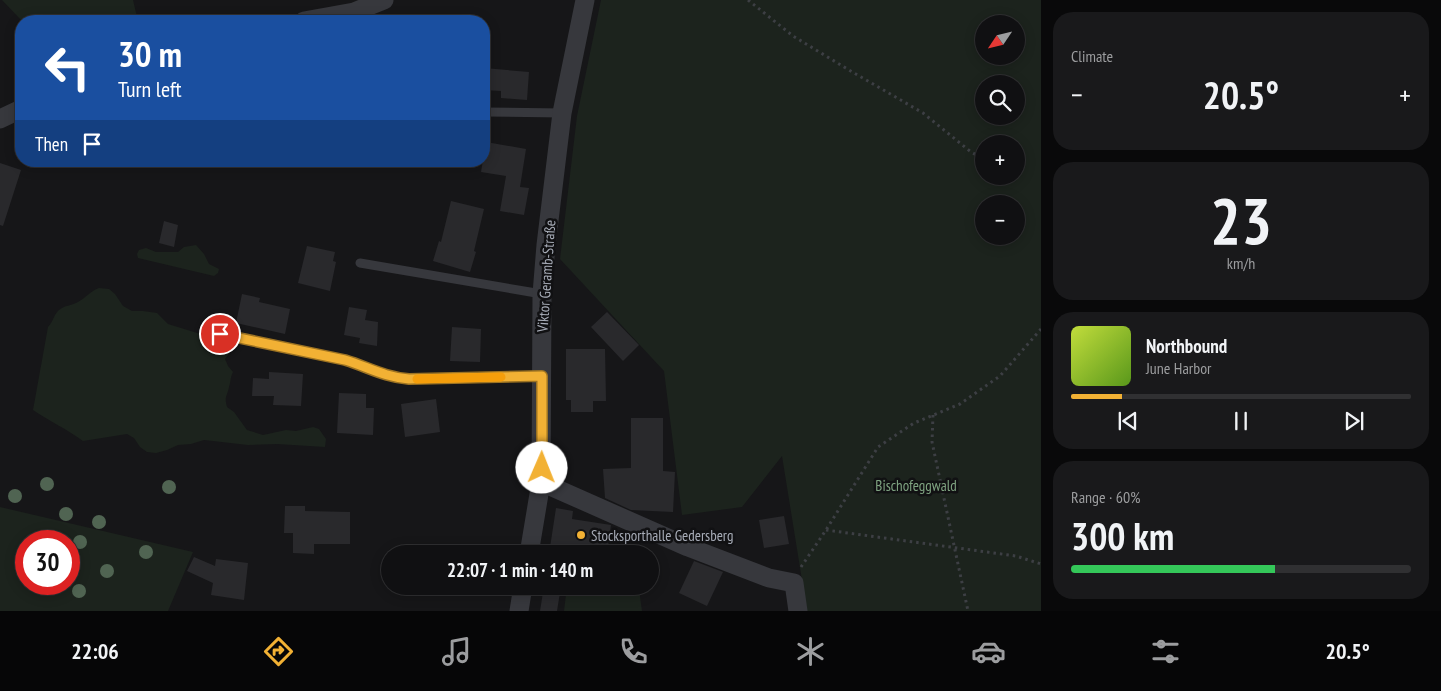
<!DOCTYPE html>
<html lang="en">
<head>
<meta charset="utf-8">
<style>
  body { margin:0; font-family:"PT Sans Narrow",sans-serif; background:#19191b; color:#f1f3f6; height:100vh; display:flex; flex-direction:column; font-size:19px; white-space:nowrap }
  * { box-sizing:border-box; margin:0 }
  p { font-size:16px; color:#9c9d9f }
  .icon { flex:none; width:28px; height:28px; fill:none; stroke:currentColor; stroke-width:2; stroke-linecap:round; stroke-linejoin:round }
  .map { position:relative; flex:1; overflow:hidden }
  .details { display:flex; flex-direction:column; gap:12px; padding:12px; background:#09090a; width:400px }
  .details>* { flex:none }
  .hud { position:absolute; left:15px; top:15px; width:475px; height:152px; border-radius:20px; box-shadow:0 2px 12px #0003,0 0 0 1px #303032; background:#1a4fa0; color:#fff; overflow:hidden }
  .needle { width:32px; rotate:235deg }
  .controls { position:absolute; left:975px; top:15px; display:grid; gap:10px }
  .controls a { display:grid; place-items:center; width:50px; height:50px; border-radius:50%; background:#101012; box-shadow:0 2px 12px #0003,0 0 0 1px #303032; font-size:25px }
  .speed { position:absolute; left:15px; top:530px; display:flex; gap:10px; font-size:25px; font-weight:700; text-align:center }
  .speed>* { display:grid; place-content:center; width:65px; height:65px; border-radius:50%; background:#101012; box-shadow:0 2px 12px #0003,0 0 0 1px #303032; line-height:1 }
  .speed .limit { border:8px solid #d22; background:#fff; color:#111 }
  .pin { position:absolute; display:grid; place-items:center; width:42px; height:42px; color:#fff; margin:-21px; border:2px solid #fff; border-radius:50%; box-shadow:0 1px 5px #0007 }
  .me { position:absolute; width:55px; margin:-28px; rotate:1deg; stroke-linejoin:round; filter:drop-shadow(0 0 4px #0008) }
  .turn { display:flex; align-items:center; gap:18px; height:105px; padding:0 20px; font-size:22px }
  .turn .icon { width:65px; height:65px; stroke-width:2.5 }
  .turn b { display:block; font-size:35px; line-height:42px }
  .then { display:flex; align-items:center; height:48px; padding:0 20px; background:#0003; gap:10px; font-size:19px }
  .big { font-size:38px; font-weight:700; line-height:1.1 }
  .details .widget { flex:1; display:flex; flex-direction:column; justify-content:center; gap:8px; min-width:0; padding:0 18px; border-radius:20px; background:#19191b }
  .details .dial { align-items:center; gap:0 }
  .dial b { font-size:65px; line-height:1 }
  .song { display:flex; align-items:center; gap:15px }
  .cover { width:60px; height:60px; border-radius:8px; background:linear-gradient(135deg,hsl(70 70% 55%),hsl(90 70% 35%)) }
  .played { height:5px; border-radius:2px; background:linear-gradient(90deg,#f2b134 15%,#303032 15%) }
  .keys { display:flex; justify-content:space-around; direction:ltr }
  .heat { display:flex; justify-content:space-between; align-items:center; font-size:28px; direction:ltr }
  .charge { height:8px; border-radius:4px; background:linear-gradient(90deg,#34c759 60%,#303032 0) }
  .trip { position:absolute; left:381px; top:545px; width:278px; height:50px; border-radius:25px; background:#101012; box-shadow:0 2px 12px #0003,0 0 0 1px #303032; font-weight:700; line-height:50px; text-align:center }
  .dock { display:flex; height:80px; justify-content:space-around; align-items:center; background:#060607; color:#9c9d9f }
  .dock .icon { width:35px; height:35px }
  .dock .active { color:#f2b134 }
  .dock b { font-size:22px; color:#f1f3f6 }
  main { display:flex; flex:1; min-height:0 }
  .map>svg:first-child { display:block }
  .green { fill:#1c231d; fill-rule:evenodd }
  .building { fill:#29292c }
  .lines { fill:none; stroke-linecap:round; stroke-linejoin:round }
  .path { stroke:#3d3f44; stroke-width:3; stroke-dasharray:2.5 4; stroke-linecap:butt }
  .lane { stroke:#37383d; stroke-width:9 }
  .street { stroke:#37383d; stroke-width:19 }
  .tree { fill:#506452 }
  .route-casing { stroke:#9d7322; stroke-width:12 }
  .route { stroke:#f2b134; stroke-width:9 }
  .slow { stroke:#f59e0b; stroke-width:9 }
  .poi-dot { fill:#f2b134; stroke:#111113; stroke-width:2 }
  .labels { text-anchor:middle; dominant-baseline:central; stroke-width:5; stroke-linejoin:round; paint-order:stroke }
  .street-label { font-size:15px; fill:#a8adb8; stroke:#111113 }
  .park-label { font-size:15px; fill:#7fa381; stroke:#111113 }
  .poi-label { font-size:15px; fill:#a8adb8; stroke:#111113; text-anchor:start }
</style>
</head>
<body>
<main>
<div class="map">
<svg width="1041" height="611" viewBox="0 0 1041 611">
  <rect width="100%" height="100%" fill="#161618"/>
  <!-- green -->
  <path class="green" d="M2 0H133L137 17 135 21H22Z
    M601 0H1041V611H807L782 456 742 507 682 515 664 371 560 259 577 116ZM984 24H1016V56H984ZM984 84H1016V116H984ZM984 144H1016V176H984ZM984 204H1016V236H984Z
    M196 245 204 254 209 264 219 269 218 273 214 276 138 258 137 254 139 250 146 248 156 252H178L184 247Z
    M99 288 109 289 115 294 123 306 132 311H143L157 313 168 324 220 340 232 349 225 359 228 366 233 372C230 378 231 381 229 387 227 397 224 396 227 407L234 412 247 430 263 435 286 430 296 431 313 427 319 429 326 439 325 447 277 444 248 445 204 440 191 444 178 445 167 450 156 453 147 452 140 447 134 438 127 434 83 441C67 429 49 421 33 410L48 327C53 322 54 314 59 310 65 305 71 306 78 302 86 298 90 291 99 288Z
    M0 507 193 552 168 611H0ZM69 541V584H26V541Z
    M567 586H631L639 589 642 611H564Z"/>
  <!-- building -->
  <path class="building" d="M484 68 529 72 527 100 501 98V91L484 90Z
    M486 142 526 149 520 187 529 188 524 215 500 211 506 176 481 172Z
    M0 163 21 170 3 226 0 225Z
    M451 201 484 209 474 251 476 252 470 272 433 261 439 241 441 242Z
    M164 221 178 225 174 247 159 243Z
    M307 246 335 252 333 261 336 262 330 291 298 283Z
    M242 294 260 298 259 302 290 309 285 334 236 323Z
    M349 307 367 310 365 320 378 322 377 346 359 343 360 338 344 335Z
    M607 312 639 345 623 361 591 327Z
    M452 327 481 329 480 362 450 361Z
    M566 349H605L606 401H593V412H571V400H566Z
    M269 372 303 374 301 406 273 405 274 396H252L253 378 269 379Z
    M339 393 366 394V408H374L373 435 337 433Z
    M436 399 440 432 405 437 401 404Z
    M631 418H663V471L675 472 673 512 631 510 605 498 603 469 631 468Z
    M285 506H305V511L350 512V544H314V554L293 553V533H284Z
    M556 508 573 511 572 519 611 525 607 554H549Z
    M784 516 789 544 764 548 759 520Z
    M194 557 215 566 216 559 248 563 244 600 211 595 213 583 187 571Z
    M694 561 723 572 707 606 679 593Z
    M544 586H561L557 611H540Z"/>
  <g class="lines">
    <!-- path -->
    <path class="path" d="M748 0 793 36 849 70 923 113 971 152 984 159
      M933 415 932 442 968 611
      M826 530 1016 556 1041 564
      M801 567 826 530 878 447 914 423 960 404 1000 376 1041 329"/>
    <!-- lane -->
    <path class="lane" d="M484 112 562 113
      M360 263 542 294
      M220 334 345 360C368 367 384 377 409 379L542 376"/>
    <!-- street -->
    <path class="street" d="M304 21 354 12 384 0
      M0 119 21 109
      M541 482 688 547 769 578 794 583 798 611
      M529 554 541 482 542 294 546 245 562 113 585 0
      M519 611 523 586"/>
  </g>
  <!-- trees -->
  <g class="tree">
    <circle cx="47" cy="484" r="7"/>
    <circle cx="169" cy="487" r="7"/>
    <circle cx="15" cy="496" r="7"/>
    <circle cx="66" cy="514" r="7"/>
    <circle cx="99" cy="522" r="7"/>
    <circle cx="80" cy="542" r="7"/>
    <circle cx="146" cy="552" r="7"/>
    <circle cx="107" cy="571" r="7"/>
    <circle cx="79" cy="591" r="7"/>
  </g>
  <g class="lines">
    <defs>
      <path id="route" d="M220 334 345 360C368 367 384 377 409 379L542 376V468"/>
    </defs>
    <!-- route casing -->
    <use href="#route" class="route-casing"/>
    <!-- route -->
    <use href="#route" class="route"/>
    <!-- slow -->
    <path class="slow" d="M417 379 501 377"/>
  </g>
  <!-- markers -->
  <circle class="poi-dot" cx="581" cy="535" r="5"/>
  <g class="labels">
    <!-- street labels -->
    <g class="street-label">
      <text transform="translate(546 276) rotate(-86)">Viktor Geramb-Straße</text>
    </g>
    <!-- park labels -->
    <g class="park-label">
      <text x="916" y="485">Bischofeggwald</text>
    </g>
    <!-- poi labels -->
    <g class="poi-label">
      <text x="591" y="535">Stocksporthalle Gedersberg</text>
    </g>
  </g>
</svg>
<div class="controls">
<a><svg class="needle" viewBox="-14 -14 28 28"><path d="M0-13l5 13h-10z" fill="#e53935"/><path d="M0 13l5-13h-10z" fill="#9c9d9f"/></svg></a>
<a><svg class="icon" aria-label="search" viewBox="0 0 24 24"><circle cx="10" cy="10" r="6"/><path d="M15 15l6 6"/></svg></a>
<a>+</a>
<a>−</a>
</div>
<div class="speed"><div class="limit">30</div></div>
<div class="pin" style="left:220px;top:334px;background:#d93025"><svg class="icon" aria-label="arrive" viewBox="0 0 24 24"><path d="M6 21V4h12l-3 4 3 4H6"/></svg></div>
<svg class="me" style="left:542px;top:468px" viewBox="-20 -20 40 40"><circle r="19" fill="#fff"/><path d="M0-13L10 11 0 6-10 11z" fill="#f2b134"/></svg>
<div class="trip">22:07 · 1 min · 140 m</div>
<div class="hud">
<div class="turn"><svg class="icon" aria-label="left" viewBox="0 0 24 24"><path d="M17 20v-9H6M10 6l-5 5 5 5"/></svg><div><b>30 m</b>Turn left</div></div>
<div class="then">Then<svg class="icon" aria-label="arrive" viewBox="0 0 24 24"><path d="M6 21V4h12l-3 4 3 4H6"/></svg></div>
</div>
</div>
<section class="details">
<div class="widget"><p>Climate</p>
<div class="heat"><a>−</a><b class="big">20.5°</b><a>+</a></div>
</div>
<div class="widget dial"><b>23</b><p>km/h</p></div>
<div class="widget">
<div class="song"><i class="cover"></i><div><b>Northbound</b><p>June Harbor</p></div></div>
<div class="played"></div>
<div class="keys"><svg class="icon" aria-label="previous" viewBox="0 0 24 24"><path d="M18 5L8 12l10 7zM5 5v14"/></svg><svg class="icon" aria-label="pause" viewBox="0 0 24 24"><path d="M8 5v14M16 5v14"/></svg><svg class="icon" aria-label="next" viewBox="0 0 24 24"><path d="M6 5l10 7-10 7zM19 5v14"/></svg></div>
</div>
<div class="widget"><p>Range · 60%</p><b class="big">300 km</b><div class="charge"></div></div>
</section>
</main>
<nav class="dock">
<b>22:06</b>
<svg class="icon active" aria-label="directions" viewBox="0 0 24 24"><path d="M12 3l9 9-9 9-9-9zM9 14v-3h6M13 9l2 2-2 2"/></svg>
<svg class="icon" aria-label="music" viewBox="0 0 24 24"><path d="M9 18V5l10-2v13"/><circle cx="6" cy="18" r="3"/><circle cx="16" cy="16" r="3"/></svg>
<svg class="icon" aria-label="phone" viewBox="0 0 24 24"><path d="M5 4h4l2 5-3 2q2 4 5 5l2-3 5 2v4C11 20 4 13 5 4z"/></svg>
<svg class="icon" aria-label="climate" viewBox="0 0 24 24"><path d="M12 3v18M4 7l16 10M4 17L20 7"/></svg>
<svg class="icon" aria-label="car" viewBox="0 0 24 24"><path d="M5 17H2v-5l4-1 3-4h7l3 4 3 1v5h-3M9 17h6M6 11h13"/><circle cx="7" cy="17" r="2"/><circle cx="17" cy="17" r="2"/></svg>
<svg class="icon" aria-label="filters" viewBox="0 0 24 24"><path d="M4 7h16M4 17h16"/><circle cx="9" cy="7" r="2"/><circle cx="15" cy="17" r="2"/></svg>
<b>20.5°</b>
</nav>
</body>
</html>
